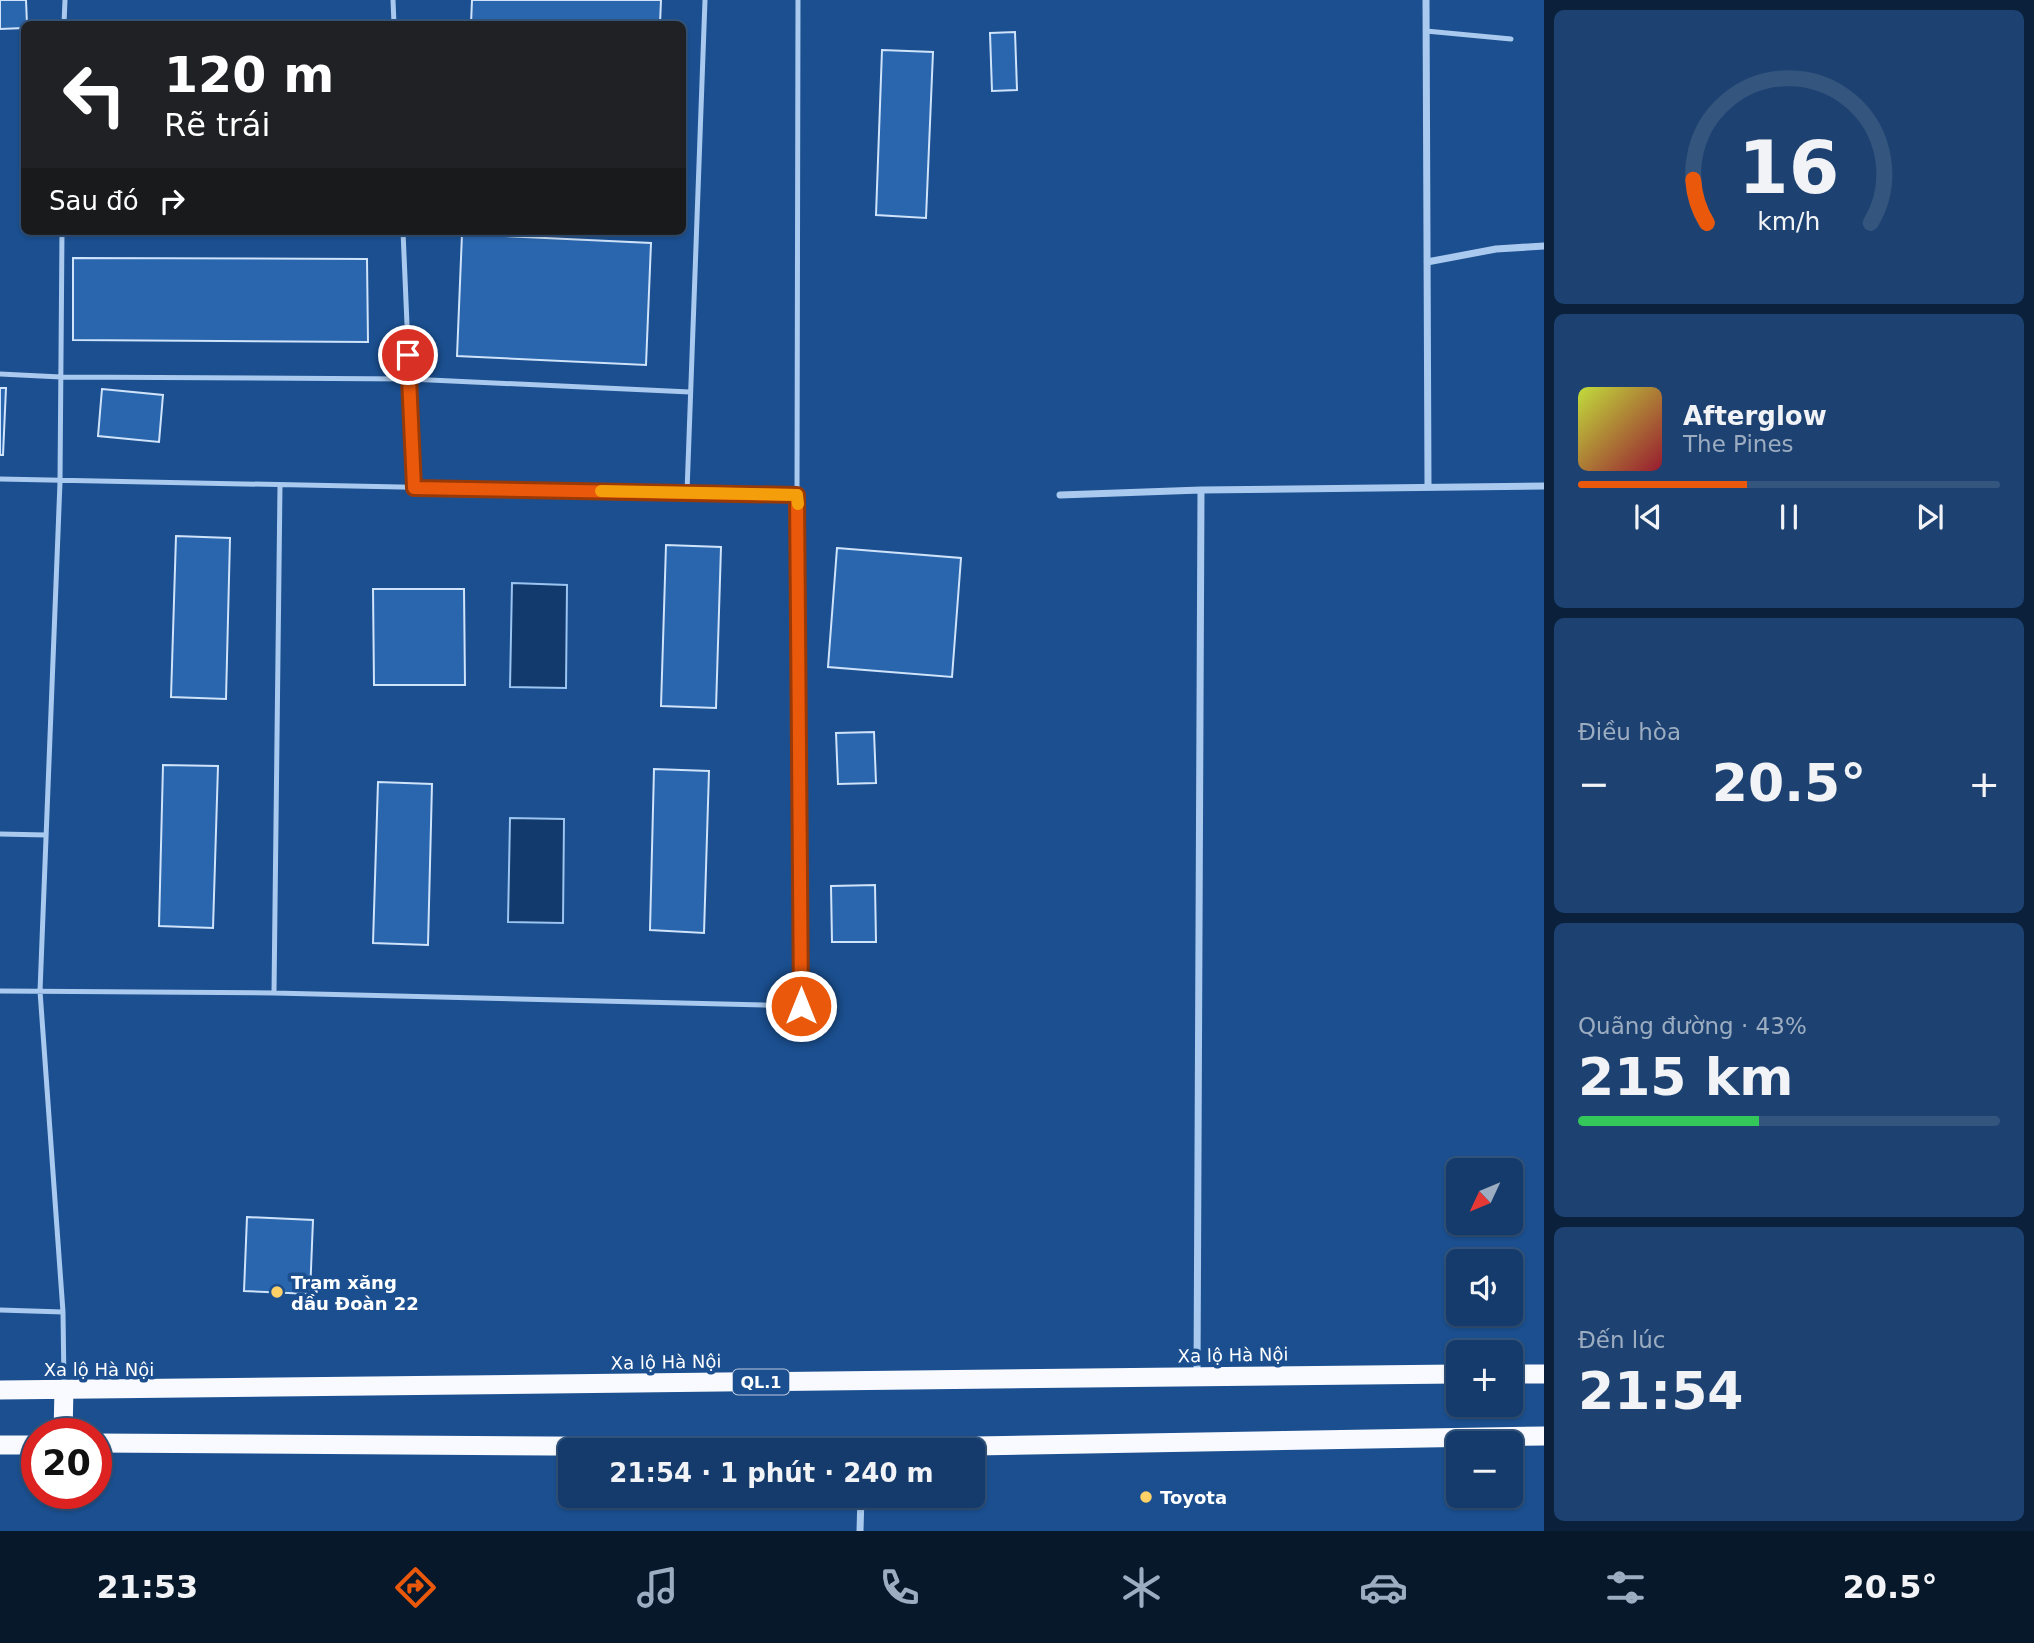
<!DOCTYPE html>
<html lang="vi">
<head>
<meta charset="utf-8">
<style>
  body { margin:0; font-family:"DejaVu Sans",sans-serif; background:#1d4271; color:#f1f3f6; height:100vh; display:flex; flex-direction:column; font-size:26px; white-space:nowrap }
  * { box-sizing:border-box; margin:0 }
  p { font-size:23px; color:#9dadc1 }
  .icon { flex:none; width:38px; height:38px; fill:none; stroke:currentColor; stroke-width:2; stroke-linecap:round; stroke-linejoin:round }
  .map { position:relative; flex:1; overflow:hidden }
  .details { display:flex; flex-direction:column; gap:10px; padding:10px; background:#0b203b; width:490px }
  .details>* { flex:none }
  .guide { position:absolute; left:21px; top:21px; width:665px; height:214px; border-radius:10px; box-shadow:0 2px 5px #0004,0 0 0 2px #33557e; background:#202124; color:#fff; overflow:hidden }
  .needle { width:46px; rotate:226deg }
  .buttons { position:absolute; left:1446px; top:1158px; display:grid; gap:14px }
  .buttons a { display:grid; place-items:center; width:77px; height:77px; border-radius:10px; background:#143b6b; box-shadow:0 2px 5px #0004,0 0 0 2px #33557e; font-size:35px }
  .speed { position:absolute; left:21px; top:1418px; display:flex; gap:14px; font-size:35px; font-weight:700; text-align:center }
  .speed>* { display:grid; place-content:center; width:91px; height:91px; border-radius:50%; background:#143b6b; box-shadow:0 2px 5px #0004,0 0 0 2px #33557e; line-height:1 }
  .speed .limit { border:10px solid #d22; background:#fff; color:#111 }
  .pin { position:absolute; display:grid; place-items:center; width:60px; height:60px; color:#fff; margin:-30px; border:4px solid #fff; border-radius:50%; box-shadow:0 2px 7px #0007 }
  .me { position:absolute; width:77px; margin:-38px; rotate:0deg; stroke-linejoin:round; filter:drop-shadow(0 0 5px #0008) }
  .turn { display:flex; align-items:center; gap:24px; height:147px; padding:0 28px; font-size:32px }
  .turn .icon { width:91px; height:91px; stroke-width:2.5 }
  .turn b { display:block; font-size:49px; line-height:60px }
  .then { display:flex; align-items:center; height:66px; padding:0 28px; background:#0003; gap:14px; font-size:26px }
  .big { font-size:52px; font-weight:700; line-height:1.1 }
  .details .card { flex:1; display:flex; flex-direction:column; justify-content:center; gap:10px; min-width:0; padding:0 24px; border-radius:10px; background:#1d4271 }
  .details .dial { align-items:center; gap:0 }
  .dial svg { height:182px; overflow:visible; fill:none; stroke:#33557e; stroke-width:7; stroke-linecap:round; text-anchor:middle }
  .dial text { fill:#f1f3f6; stroke:none }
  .song { display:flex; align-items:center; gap:21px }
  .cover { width:84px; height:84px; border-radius:10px; background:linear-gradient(135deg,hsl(70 70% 55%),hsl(350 70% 35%)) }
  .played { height:7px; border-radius:4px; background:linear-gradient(90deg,#ea580c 40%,#33557e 40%) }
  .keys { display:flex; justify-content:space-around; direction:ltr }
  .heat { display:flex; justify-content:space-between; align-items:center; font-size:38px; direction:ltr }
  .charge { height:10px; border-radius:5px; background:linear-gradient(90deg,#34c759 43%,#33557e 0) }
  .trip { position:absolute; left:558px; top:1438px; width:427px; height:70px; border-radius:10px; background:#143b6b; box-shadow:0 2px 5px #0004,0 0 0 2px #33557e; font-weight:700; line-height:70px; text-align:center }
  .menu { display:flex; height:112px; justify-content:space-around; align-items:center; background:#08182b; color:#9dadc1 }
  .menu .icon { width:49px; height:49px }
  .menu .selected { color:#ea580c }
  .menu b { font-size:32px; color:#f1f3f6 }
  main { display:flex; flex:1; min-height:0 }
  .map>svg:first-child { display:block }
  .water { fill:#123a6d; stroke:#9cc4f0; stroke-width:2 }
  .building { fill:#2a66ad; stroke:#cfe3fa; stroke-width:2 }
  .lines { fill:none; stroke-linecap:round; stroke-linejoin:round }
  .service { stroke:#a9c9ee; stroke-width:5 }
  .minor { stroke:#a9c9ee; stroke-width:7 }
  .trunk { stroke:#f8faff; stroke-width:19 }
  .route-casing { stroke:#983908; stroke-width:18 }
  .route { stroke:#ea580c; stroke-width:12 }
  .slow { stroke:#f59e0b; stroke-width:12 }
  .poi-dot { fill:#ffd166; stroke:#1b4f8f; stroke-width:2.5 }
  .labels { text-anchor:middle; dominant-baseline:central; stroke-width:7; stroke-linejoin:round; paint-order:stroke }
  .shield { fill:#1b4f8f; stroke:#bbcadd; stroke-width:2 }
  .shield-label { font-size:16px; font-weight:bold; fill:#fff }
  .poi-label { font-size:18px; font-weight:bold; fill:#fff; stroke:#1b4f8f; text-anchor:start }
  .street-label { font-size:18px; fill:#fff; stroke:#1b4f8f }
</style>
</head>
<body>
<main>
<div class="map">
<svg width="1544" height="1531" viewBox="0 0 1544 1531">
  <rect width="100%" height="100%" fill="#1b4f8f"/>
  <!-- water -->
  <path class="water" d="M512 583 567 585 566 688 510 687Z
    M510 818 564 819 563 923 508 922Z"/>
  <!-- building -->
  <path class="building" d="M0 0H26L27 24H24V28L0 29Z
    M472 0H661L660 24H471Z
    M1015 32 1017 90 992 91 990 33Z
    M882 50 933 52 926 218 876 215Z
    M462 234 651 243 646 365 457 356Z
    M73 258 367 259 368 342 73 340Z
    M0 388H6L3 455H0Z
    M102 389 163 395 159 442 98 436Z
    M176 536 230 538 226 699 171 697Z
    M666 545 721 547 716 708 661 706Z
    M837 548 961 558 952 677 828 667Z
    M373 589H464L465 685H374Z
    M874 732 876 783 838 784 836 733Z
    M163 765 218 766 213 928 159 926Z
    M654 769 709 771 704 933 650 930Z
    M378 782 432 784 428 945 373 943Z
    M875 885 876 942H832L831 886Z
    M247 1217 313 1220 310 1294 244 1291Z"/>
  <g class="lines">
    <!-- service -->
    <path class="service" d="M393 0 394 24
      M64 24 65 0
      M1426 31 1511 39
      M62 231 60 482 40 991 63 1312 64 1385
      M403 231 414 488
      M0 374 61 377 409 379 690 392
      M0 479 797 495 798 0
      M687 492 705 0
      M0 834 46 835
      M0 991 274 993 801 1006 797 495
      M274 993 280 485
      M0 1310 63 1312"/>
    <!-- minor -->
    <path class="minor" d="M1426 0 1428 486
      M1427 262 1496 249 1544 246
      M1060 495 1201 490 1544 486
      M1197 1376 1201 490
      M860 1531 861 1496"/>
    <!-- trunk -->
    <path class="trunk" d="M1510 1374H1544
      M0 1390 1458 1374
      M63 1433 64 1389
      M96 1443 861 1448 1544 1436
      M0 1445H37"/>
  </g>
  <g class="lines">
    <defs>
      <path id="route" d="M408 355 414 488 797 495 801 1006"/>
    </defs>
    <!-- route casing -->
    <use href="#route" class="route-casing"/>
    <!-- route -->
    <use href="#route" class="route"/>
    <!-- slow -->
    <path class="slow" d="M601 491 797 495 798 504"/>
  </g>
  <!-- markers -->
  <g class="poi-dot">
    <circle cx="277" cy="1292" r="7"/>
    <circle cx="1146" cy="1497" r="7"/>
  </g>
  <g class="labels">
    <!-- shield labels -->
    <rect class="shield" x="733" y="1369.5" width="56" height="25" rx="5"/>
    <g class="shield-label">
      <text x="761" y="1382">QL.1</text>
    </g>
    <!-- poi labels -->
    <g class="poi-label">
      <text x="291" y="1282">Trạm xăng<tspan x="291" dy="21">dầu Đoàn 22</tspan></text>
      <text x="1160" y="1497">Toyota</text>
    </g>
    <!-- street labels -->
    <g class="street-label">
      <text transform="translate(1233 1355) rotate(-1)">Xa lộ Hà Nội</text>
      <text transform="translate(666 1362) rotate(-1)">Xa lộ Hà Nội</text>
      <text x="99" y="1369">Xa lộ Hà Nội</text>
    </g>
  </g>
</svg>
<div class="buttons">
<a><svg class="needle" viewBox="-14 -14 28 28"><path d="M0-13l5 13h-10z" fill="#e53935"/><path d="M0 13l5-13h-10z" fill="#9dadc1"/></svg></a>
<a><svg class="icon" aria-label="sound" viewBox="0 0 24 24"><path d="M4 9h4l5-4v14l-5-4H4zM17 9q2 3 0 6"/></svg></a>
<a>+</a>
<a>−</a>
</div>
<div class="speed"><div class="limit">20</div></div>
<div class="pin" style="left:408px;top:355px;background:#d93025"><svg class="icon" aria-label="arrive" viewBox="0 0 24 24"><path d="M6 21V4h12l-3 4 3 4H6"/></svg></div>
<svg class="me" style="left:801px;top:1006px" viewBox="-20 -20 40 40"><circle r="17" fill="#ea580c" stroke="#fff" stroke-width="3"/><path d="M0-11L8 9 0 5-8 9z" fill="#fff"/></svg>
<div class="trip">21:54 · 1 phút · 240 m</div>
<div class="guide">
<div class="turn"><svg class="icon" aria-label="left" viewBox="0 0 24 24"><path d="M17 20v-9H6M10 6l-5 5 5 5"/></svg><div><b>120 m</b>Rẽ trái</div></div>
<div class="then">Sau đó<svg class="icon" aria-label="right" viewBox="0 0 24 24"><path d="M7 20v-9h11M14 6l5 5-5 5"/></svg></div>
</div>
</div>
<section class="details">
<div class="card dial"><svg viewBox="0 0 100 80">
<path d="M14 69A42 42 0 1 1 86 69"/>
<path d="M14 69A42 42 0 0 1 8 50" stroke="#ea580c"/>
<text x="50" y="56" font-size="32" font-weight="700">16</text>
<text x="50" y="72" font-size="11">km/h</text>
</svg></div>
<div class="card">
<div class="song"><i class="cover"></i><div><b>Afterglow</b><p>The Pines</p></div></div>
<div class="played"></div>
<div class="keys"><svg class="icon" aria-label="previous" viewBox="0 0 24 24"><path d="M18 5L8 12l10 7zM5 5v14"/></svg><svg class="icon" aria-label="pause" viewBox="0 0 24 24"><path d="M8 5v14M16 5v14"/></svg><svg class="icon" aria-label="next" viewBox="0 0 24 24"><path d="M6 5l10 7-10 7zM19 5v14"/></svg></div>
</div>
<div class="card"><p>Điều hòa</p>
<div class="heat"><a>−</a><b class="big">20.5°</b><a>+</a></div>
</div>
<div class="card"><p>Quãng đường · 43%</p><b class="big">215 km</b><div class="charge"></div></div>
<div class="card"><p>Đến lúc</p><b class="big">21:54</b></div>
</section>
</main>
<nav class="menu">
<b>21:53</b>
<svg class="icon selected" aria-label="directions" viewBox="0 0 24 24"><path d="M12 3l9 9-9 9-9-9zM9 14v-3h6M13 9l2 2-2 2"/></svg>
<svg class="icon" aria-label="music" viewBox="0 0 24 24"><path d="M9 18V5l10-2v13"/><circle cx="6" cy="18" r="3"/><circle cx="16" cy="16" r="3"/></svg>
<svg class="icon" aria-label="phone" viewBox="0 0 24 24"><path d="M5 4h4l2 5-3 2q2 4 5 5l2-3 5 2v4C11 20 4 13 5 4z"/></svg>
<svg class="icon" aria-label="climate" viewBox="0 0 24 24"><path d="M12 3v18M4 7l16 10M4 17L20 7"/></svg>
<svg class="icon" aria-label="car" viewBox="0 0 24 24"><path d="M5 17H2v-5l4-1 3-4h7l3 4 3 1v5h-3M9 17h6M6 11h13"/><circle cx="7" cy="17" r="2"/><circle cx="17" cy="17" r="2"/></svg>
<svg class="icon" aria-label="filters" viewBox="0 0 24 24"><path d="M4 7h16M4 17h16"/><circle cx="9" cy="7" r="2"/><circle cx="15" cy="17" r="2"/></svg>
<b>20.5°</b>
</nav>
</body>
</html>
